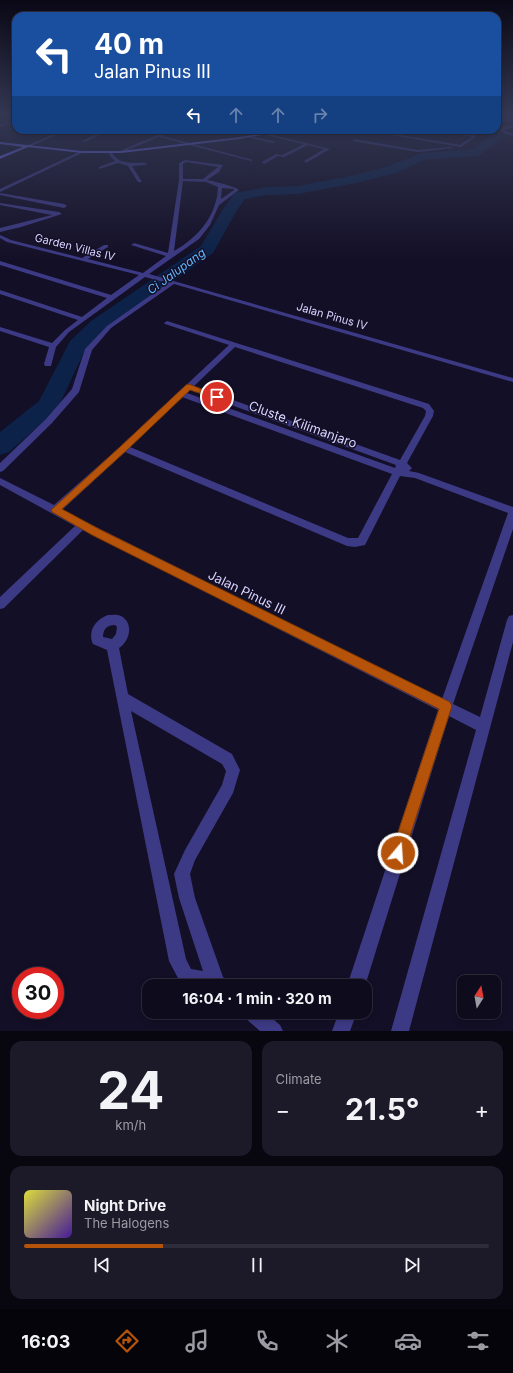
<!DOCTYPE html>
<html lang="en">
<head>
<meta charset="utf-8">
<style>
  body { margin:0; font-family:Inter,sans-serif; background:#1c1929; color:#f1f3f6; height:100vh; display:flex; flex-direction:column; font-size:15px; white-space:nowrap }
  * { box-sizing:border-box; margin:0 }
  p { font-size:13px; color:#9b9ba3 }
  .icon { flex:none; width:22px; height:22px; fill:none; stroke:currentColor; stroke-width:2; stroke-linecap:round; stroke-linejoin:round }
  .map { position:relative; height:1031px; overflow:hidden }
  .details { display:flex; flex-direction:column; gap:10px; padding:10px; background:#08060f; flex:1 }
  .details>* { flex:none }
  .guide { position:absolute; left:12px; top:12px; width:489px; height:122px; border-radius:12px; box-shadow:0 2px 6px #0003,0 0 0 1px #2e2b3b; background:#1a4fa0; color:#fff; overflow:hidden }
  .needle { width:26px; rotate:11deg }
  .tools { position:absolute; left:457px; top:975px; display:grid; gap:8px }
  .tools a { display:grid; place-items:center; width:44px; height:44px; border-radius:8px; background:#0e0b1c; box-shadow:0 2px 6px #0003,0 0 0 1px #2e2b3b; font-size:20px }
  .speed { position:absolute; left:12px; top:967px; display:flex; gap:8px; font-size:20px; font-weight:700; text-align:center }
  .speed>* { display:grid; place-content:center; width:52px; height:52px; border-radius:50%; background:#0e0b1c; box-shadow:0 2px 6px #0003,0 0 0 1px #2e2b3b; line-height:1 }
  .speed .limit { border:6px solid #d22; background:#fff; color:#111 }
  .pin { position:absolute; display:grid; place-items:center; width:34px; height:34px; color:#fff; margin:-17px; border:2px solid #fff; border-radius:50%; box-shadow:0 1px 4px #0007 }
  .me { position:absolute; width:44px; margin:-22px; rotate:18deg; stroke-linejoin:round; filter:drop-shadow(0 0 3px #0008) }
  .turn { display:flex; align-items:center; gap:14px; height:84px; padding:0 16px; font-size:18px }
  .turn .icon { width:52px; height:52px; stroke-width:2.5 }
  .turn b { display:block; font-size:28px; line-height:34px }
  .lanes { display:flex; align-items:center; height:38px; padding:0 16px; background:#0003; justify-content:center; gap:20px; direction:ltr }
  .lanes .off { opacity:.35 }
  .big { font-size:30px; font-weight:700; line-height:1.1 }
  .details .tile { flex:1; display:flex; flex-direction:column; justify-content:center; gap:6px; min-width:0; padding:0 14px; border-radius:12px; background:#1c1929 }
  .details .dial { align-items:center; gap:0 }
  .dial b { font-size:52px; line-height:1 }
  .song { display:flex; align-items:center; gap:12px }
  .cover { width:48px; height:48px; border-radius:6px; background:linear-gradient(135deg,hsl(60 70% 55%),hsl(260 70% 35%)) }
  .played { height:4px; border-radius:2px; background:linear-gradient(90deg,#b45309 30%,#2e2b3b 30%) }
  .keys { display:flex; justify-content:space-around; direction:ltr }
  .heat { display:flex; justify-content:space-between; align-items:center; font-size:22px; direction:ltr }
  .details .tiles { flex:1; display:grid; gap:10px; grid-template-columns:1fr 1fr }
  .tile:last-child { grid-column:span 2 }
  .trip { position:absolute; left:142px; top:979px; width:230px; height:40px; border-radius:12px; background:#0e0b1c; box-shadow:0 2px 6px #0003,0 0 0 1px #2e2b3b; font-weight:700; line-height:40px; text-align:center }
  .menu { display:flex; height:64px; justify-content:space-around; align-items:center; background:#06040b; color:#9b9ba3 }
  .menu .icon { width:28px; height:28px }
  .menu .current { color:#b45309 }
  .menu b { font-size:18px; color:#f1f3f6 }
  .map>svg:first-child { display:block }
  .lines { fill:none; stroke-linecap:round; stroke-linejoin:round }
  .river { fill:#0c2248; fill-rule:evenodd }
  .street { fill:#3d3a85; fill-rule:evenodd }
  .secondary { fill:#6f6bff; fill-rule:evenodd }
  .route { fill:#b45309; stroke:#753606 }
  .labels { text-anchor:middle; dominant-baseline:central; stroke-width:3; stroke-linejoin:round; paint-order:stroke }
  .far-street-label { font-size:11px; fill:#d9d4ff; stroke:#130f26 }
  .far-water-label { font-size:12px; font-style:italic; fill:#62b6ff; stroke:#130f26 }
  .street-label { font-size:13px; fill:#d9d4ff; stroke:#130f26 }
</style>
</head>
<body>
<div class="map">
<svg width="513" height="1031" viewBox="0 0 513 1031">
  <rect width="100%" height="100%" fill="#130f26"/>
  <g class="lines">
    <!-- river -->
    <path class="river" d="M497 129 501 133V138L480 155 476 156 424 160 399 172 356 183 298 194 267 195 245 199 237 210 213 253 105 329 86 348 57 410 9 452 0 455V432L39 401 70 341 91 321 201 246 223 209 235 193 267 187 298 186 355 175 389 166 422 153 473 149 489 137V134L487 130H497Z"/>
    <!-- street -->
    <path class="street" d="M513 119V121L497 122V120Z
      M16 120V122L0 127V125Z
      M513 125V127L504 130 513 134V136L505 134 500 130 502 127Z
      M63 130H68L27 148 24 147Z
      M105 130H110L85 142 82 141Z
      M134 130 161 134 170 130H175L163 136 253 160 251 161 159 137 120 153V151L157 135Z
      M362 130H371L460 145 472 137 438 130H447L477 136 461 147Z
      M413 130H417V131L414 132Z
      M265 133 330 149 306 163 304 161 324 149 308 145 284 157 278 156 264 164 262 162 276 154 282 155 304 144 265 135Z
      M250 136 273 141 275 142 273 143 249 138Z
      M354 139 418 150 451 147 453 148 418 152 353 141Z
      M81 151 84 152 0 192V189Z
      M109 151H111C118 166 134 162 147 163L145 165 132 166 142 182H138L128 166 118 163 99 169V167L115 161 110 156Z
      M185 160 223 165 219 172 207 180C213 181 237 187 239 190L219 205 210 225 199 239 149 274 513 378V382L174 284 111 328 92 350 79 392 52 423 3 471 0 472V463L46 419 72 389 85 349 107 326 168 283 145 277 69 332 56 347 51 366H45L44 364 49 347 0 331V327L52 343 65 330 78 320 0 294V290L82 317 107 298 0 265V261L111 295 139 275 7 242 0 238V235L11 240 82 258 104 245H108V247L88 259 143 273 166 256 131 245 134 243 168 253 179 180V163ZM186 162 218 167 203 179H183V164ZM183 181 206 182 218 187C217 215 199 237 174 251ZM222 188 234 189V190L221 199Z
      M0 193 64 204 67 206 64 208 0 195Z
      M0 203 59 212 62 214 21 227 0 232V228L52 215 0 205Z
      M167 321 429 404 434 411 433 416 407 463 412 468 409 471 419 473 513 507V529L453 704 480 717 507 620 509 616 513 615V642L409 1031H391L476 730 449 716 365 986H347L438 710 83 530 4 608 0 609V597L75 526 0 485V478L54 505 121 446 229 345 165 324 164 323ZM235 347 423 408 426 411 425 416 400 460 194 386ZM190 390 396 465 395 468 187 393ZM182 397 392 474 358 538H348L130 447ZM125 452 347 546 355 547 365 545 400 476 415 478 508 513 442 699 62 510Z
      M108 615C112 615 117 614 121 616 134 623 130 641 119 648L128 694 232 754 240 770 233 793 195 860 190 874 195 898 223 977 226 980 229 986H191L180 982 169 961 107 650 93 644C87 631 96 619 108 615ZM115 625 117 627 116 634 112 639 103 637C103 629 107 625 115 625ZM131 711 222 764 226 771 222 785 185 850 174 874 179 898 203 971 191 969 186 959Z
      M242 1012H265L280 1025 283 1031H260L245 1018Z
      M339 1012H357L350 1031H332Z"/>
    <!-- secondary -->
    <path class="secondary" d="M281 130H290L240 139 121 153H82L28 147 0 159V156L23 147 0 144V142L82 151H121L240 137Z"/>
  </g>
  <!-- sky -->
  <linearGradient id="sky" x2="0" y2="1"><stop stop-color="#0a0815"/><stop offset="0.44" stop-color="#333752"/><stop offset="1" stop-color="#333752" stop-opacity="0"/></linearGradient>
  <rect width="513" height="260" fill="url(#sky)"/>
  <!-- route -->
  <path class="route" d="M189 384 221 397 217 399 190 390 127 450 62 509 99 529 450 702 452 706 403 858 398 860 393 858 391 853 439 709 92 535 52 512 51 510 121 446 186 385Z"/>
  <g class="labels">
    <!-- far-street labels -->
    <g class="far-street-label">
      <text transform="translate(75 247) rotate(14)">Garden Villas IV</text>
      <text transform="translate(332 316) rotate(16)">Jalan Pinus IV</text>
    </g>
    <!-- far-water labels -->
    <g class="far-water-label">
      <text transform="translate(176 271) rotate(-36)">Ci Jalupang</text>
    </g>
    <!-- street labels -->
    <g class="street-label">
      <text transform="translate(303 424) rotate(20)">Cluste. Kilimanjaro</text>
      <text transform="translate(247 592) rotate(26)">Jalan Pinus III</text>
    </g>
  </g>
</svg>
<div class="tools">
<a><svg class="needle" viewBox="-14 -14 28 28"><path d="M0-13l5 13h-10z" fill="#e53935"/><path d="M0 13l5-13h-10z" fill="#9b9ba3"/></svg></a>
</div>
<div class="speed"><div class="limit">30</div></div>
<div class="pin" style="left:217px;top:397px;background:#d93025"><svg class="icon" aria-label="arrive" viewBox="0 0 24 24"><path d="M6 21V4h12l-3 4 3 4H6"/></svg></div>
<svg class="me" style="left:398px;top:853px" viewBox="-20 -20 40 40"><circle r="17" fill="#b45309" stroke="#fff" stroke-width="3"/><path d="M0-11L8 9 0 5-8 9z" fill="#fff"/></svg>
<div class="trip">16:04 · 1 min · 320 m</div>
<div class="guide">
<div class="turn"><svg class="icon" aria-label="left" viewBox="0 0 24 24"><path d="M17 20v-9H6M10 6l-5 5 5 5"/></svg><div><b>40 m</b>Jalan Pinus III</div></div>
<div class="lanes"><svg class="icon" aria-label="left" viewBox="0 0 24 24"><path d="M17 20v-9H6M10 6l-5 5 5 5"/></svg><svg class="icon off" aria-label="ahead" viewBox="0 0 24 24"><path d="M12 20V5M6 11l6-6 6 6"/></svg><svg class="icon off" aria-label="ahead" viewBox="0 0 24 24"><path d="M12 20V5M6 11l6-6 6 6"/></svg><svg class="icon off" aria-label="right" viewBox="0 0 24 24"><path d="M7 20v-9h11M14 6l5 5-5 5"/></svg></div>
</div>
</div>
<section class="details">
<div class="tiles">
<div class="tile dial"><b>24</b><p>km/h</p></div>
<div class="tile"><p>Climate</p>
<div class="heat"><a>−</a><b class="big">21.5°</b><a>+</a></div>
</div>
<div class="tile">
<div class="song"><i class="cover"></i><div><b>Night Drive</b><p>The Halogens</p></div></div>
<div class="played"></div>
<div class="keys"><svg class="icon" aria-label="previous" viewBox="0 0 24 24"><path d="M18 5L8 12l10 7zM5 5v14"/></svg><svg class="icon" aria-label="pause" viewBox="0 0 24 24"><path d="M8 5v14M16 5v14"/></svg><svg class="icon" aria-label="next" viewBox="0 0 24 24"><path d="M6 5l10 7-10 7zM19 5v14"/></svg></div>
</div>
</div>
</section>
<nav class="menu">
<b>16:03</b>
<svg class="icon current" aria-label="directions" viewBox="0 0 24 24"><path d="M12 3l9 9-9 9-9-9zM9 14v-3h6M13 9l2 2-2 2"/></svg>
<svg class="icon" aria-label="music" viewBox="0 0 24 24"><path d="M9 18V5l10-2v13"/><circle cx="6" cy="18" r="3"/><circle cx="16" cy="16" r="3"/></svg>
<svg class="icon" aria-label="phone" viewBox="0 0 24 24"><path d="M5 4h4l2 5-3 2q2 4 5 5l2-3 5 2v4C11 20 4 13 5 4z"/></svg>
<svg class="icon" aria-label="climate" viewBox="0 0 24 24"><path d="M12 3v18M4 7l16 10M4 17L20 7"/></svg>
<svg class="icon" aria-label="car" viewBox="0 0 24 24"><path d="M5 17H2v-5l4-1 3-4h7l3 4 3 1v5h-3M9 17h6M6 11h13"/><circle cx="7" cy="17" r="2"/><circle cx="17" cy="17" r="2"/></svg>
<svg class="icon" aria-label="filters" viewBox="0 0 24 24"><path d="M4 7h16M4 17h16"/><circle cx="9" cy="7" r="2"/><circle cx="15" cy="17" r="2"/></svg>
</nav>
</body>
</html>
